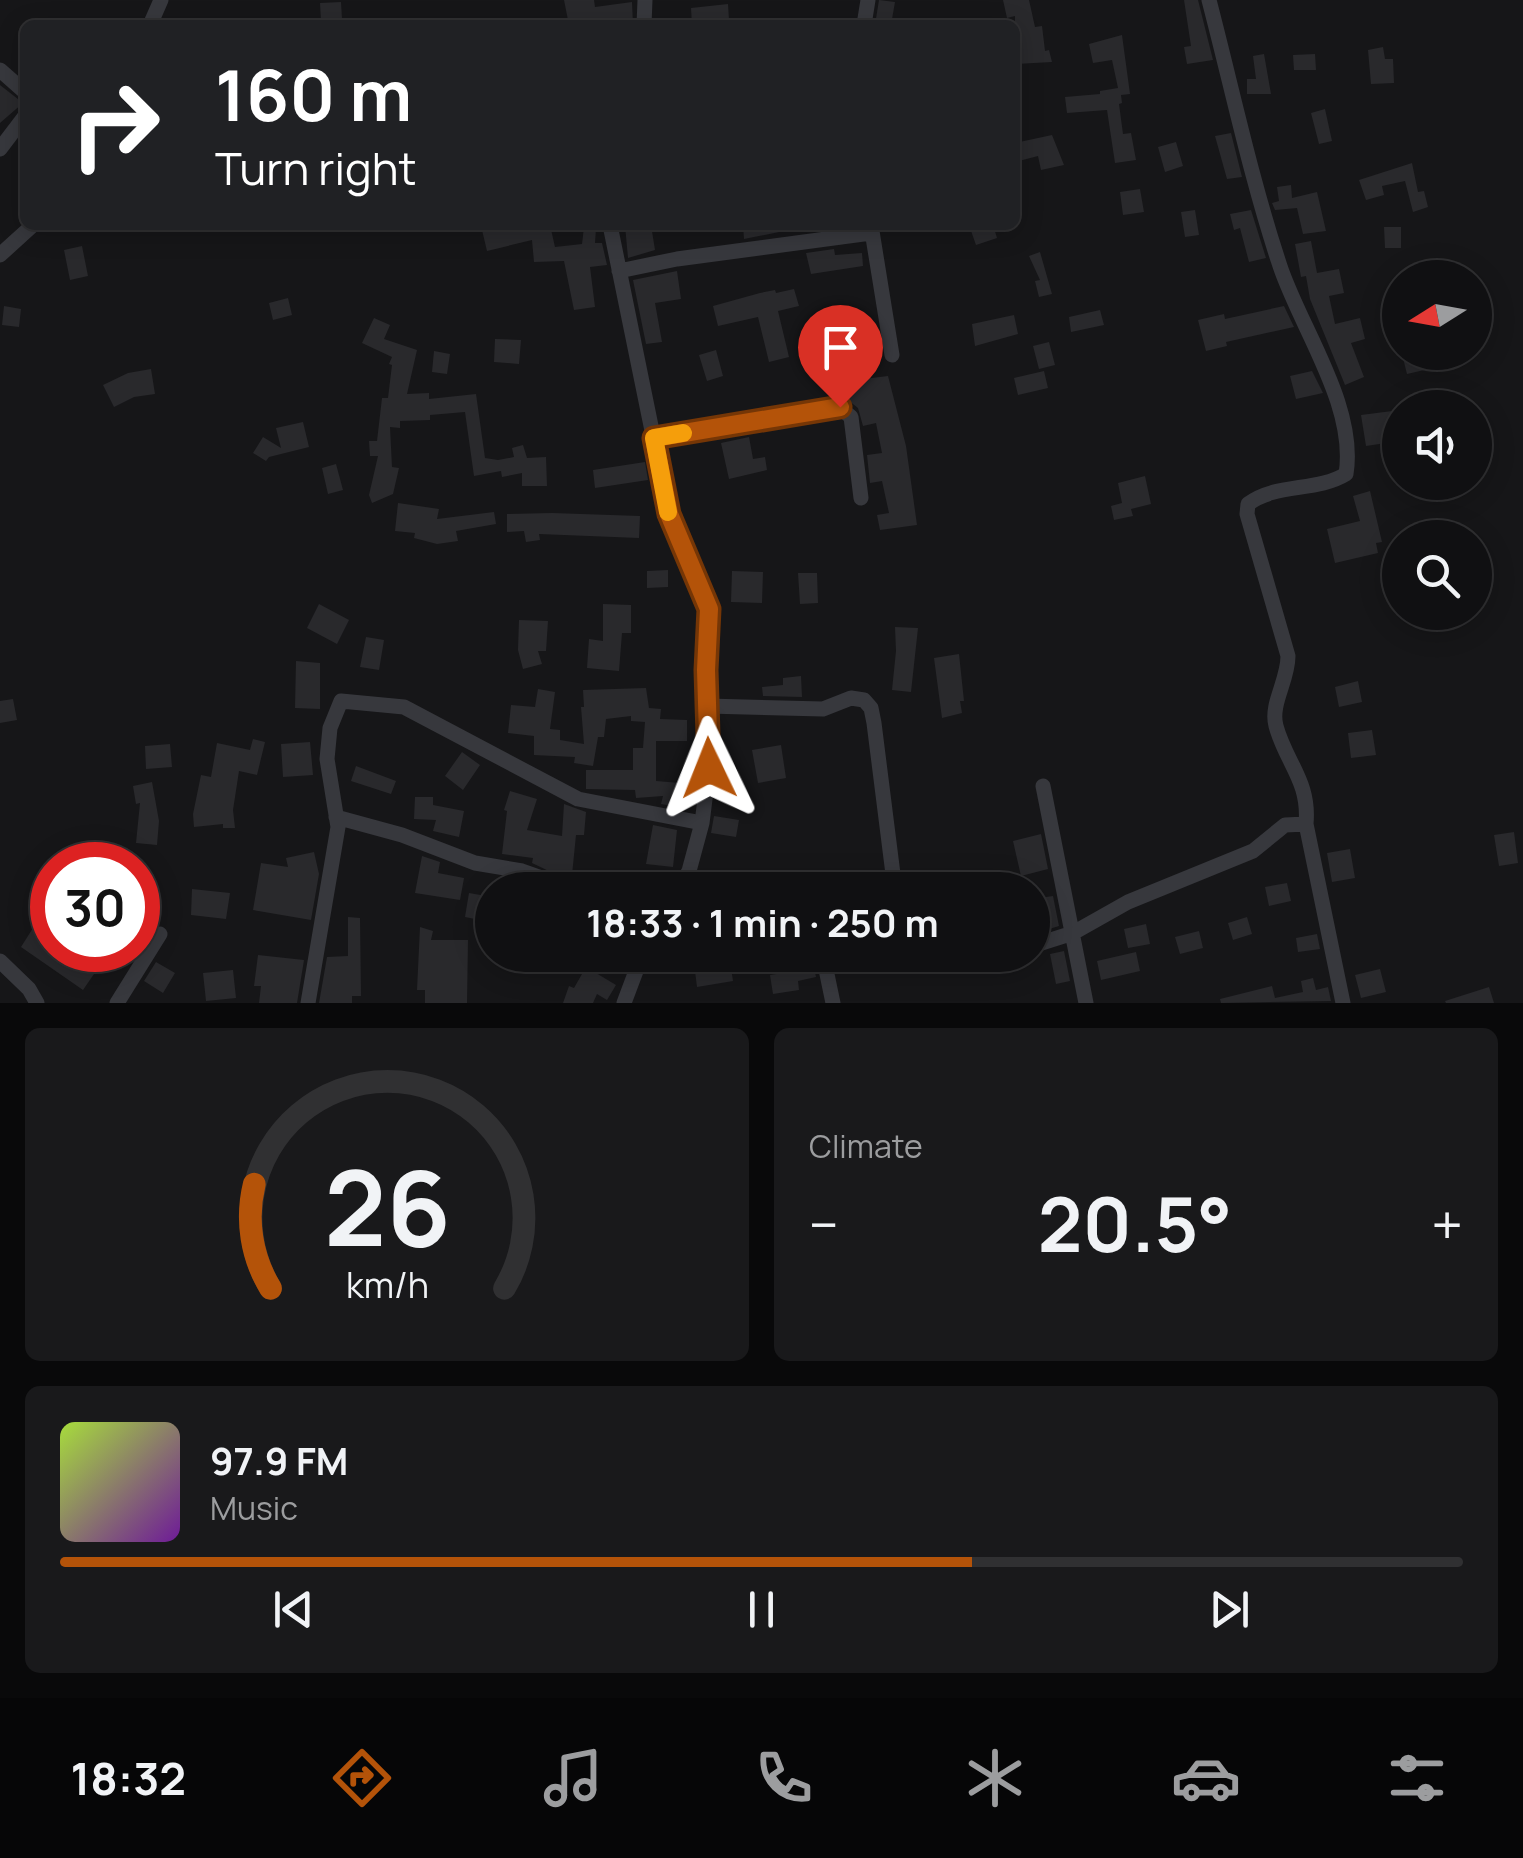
<!DOCTYPE html>
<html lang="en">
<head>
<meta charset="utf-8">
<style>
  body { margin:0; font-family:Manrope,sans-serif; background:#19191b; color:#f1f3f6; height:100vh; display:flex; flex-direction:column; font-size:38px; white-space:nowrap }
  * { box-sizing:border-box; margin:0 }
  p { font-size:32px; color:#9c9d9f }
  .icon { flex:none; width:55px; height:55px; fill:none; stroke:currentColor; stroke-width:2; stroke-linecap:round; stroke-linejoin:round }
  .map { position:relative; height:1003px; overflow:hidden }
  .details { display:flex; flex-direction:column; gap:25px; padding:25px; background:#09090a; flex:1 }
  .details>* { flex:none }
  .hud { position:absolute; left:20px; top:20px; width:1000px; height:210px; border-radius:15px; box-shadow:0 5px 25px #0003,0 0 0 2px #303032; background:#202124; color:#fff; overflow:hidden }
  .needle { width:65px; rotate:259deg }
  .fabs { position:absolute; left:1382px; top:260px; display:grid; gap:20px }
  .fabs a { display:grid; place-items:center; width:110px; height:110px; border-radius:50%; background:#101012; box-shadow:0 5px 25px #0003,0 0 0 2px #303032; font-size:50px }
  .speed { position:absolute; left:30px; top:842px; display:flex; gap:20px; font-size:50px; font-weight:700; text-align:center }
  .speed>* { display:grid; place-content:center; width:130px; height:130px; border-radius:50%; background:#101012; box-shadow:0 5px 25px #0003,0 0 0 2px #303032; line-height:1 }
  .speed .limit { border:15px solid #d22; background:#fff; color:#111 }
  .pin { position:absolute; display:grid; place-items:center; width:85px; height:85px; color:#fff; margin:-102px -42px; border-radius:50% 50% 50% 0; rotate:-45deg; box-shadow:0 0 10px #0007 }
  .pin .icon { rotate:45deg }
  .me { position:absolute; width:110px; margin:-55px; rotate:358deg; stroke-linejoin:round; filter:drop-shadow(0 0 8px #0008) }
  .turn { display:flex; align-items:center; gap:35px; height:210px; padding:0 30px; font-size:45px }
  .turn .icon { width:130px; height:130px; stroke-width:2.5 }
  .turn b { display:block; font-size:70px; line-height:85px }
  .big { font-size:75px; font-weight:700; line-height:1.1 }
  .details .tile { flex:1; display:flex; flex-direction:column; justify-content:center; gap:15px; min-width:0; padding:0 35px; border-radius:15px; background:#19191b }
  .details .dial { align-items:center; gap:0 }
  .dial svg { height:260px; overflow:visible; fill:none; stroke:#303032; stroke-width:7; stroke-linecap:round; text-anchor:middle }
  .dial text { fill:#f1f3f6; stroke:none }
  .song { display:flex; align-items:center; gap:30px }
  .cover { width:120px; height:120px; border-radius:15px; background:linear-gradient(135deg,hsl(80 70% 55%),hsl(280 70% 35%)) }
  .played { height:10px; border-radius:5px; background:linear-gradient(90deg,#b45309 65%,#303032 65%) }
  .keys { display:flex; justify-content:space-around; direction:ltr }
  .heat { display:flex; justify-content:space-between; align-items:center; font-size:55px; direction:ltr }
  .details .tiles { flex:1; display:grid; gap:25px; grid-template-columns:1fr 1fr }
  .tile:last-child { grid-column:span 2 }
  .trip { position:absolute; left:475px; top:872px; width:575px; height:100px; border-radius:50px; background:#101012; box-shadow:0 5px 25px #0003,0 0 0 2px #303032; font-weight:700; line-height:100px; text-align:center }
  .tabs { display:flex; height:160px; justify-content:space-around; align-items:center; background:#060607; color:#9c9d9f }
  .tabs .icon { width:70px; height:70px }
  .tabs .selected { color:#b45309 }
  .tabs b { font-size:45px; color:#f1f3f6 }
  .map>svg:first-child { display:block }
  .building { fill:#29292c }
  .lines { fill:none; stroke-linecap:round; stroke-linejoin:round }
  .minor { stroke:#37383d; stroke-width:15 }
  .route-casing { stroke:#753606; stroke-width:25 }
  .route { stroke:#b45309; stroke-width:18 }
  .slow { stroke:#f59e0b; stroke-width:18 }
</style>
</head>
<body>
<div class="map">
<svg width="1523" height="1003" viewBox="0 0 1523 1003">
  <rect width="100%" height="100%" fill="#161618"/>
  <!-- building -->
  <path class="building" d="M564 0H594L595 7 632 2 633 25H569Z
    M879 0 895 2 891 25H875Z
    M1003 0H1029L1035 27 1042 26 1045 51 1049 50 1052 62 1015 64V16L1007 18Z
    M1184 0H1198L1213 60 1187 64 1184 47 1191 46Z
    M341 2 342 19 321 21 320 3Z
    M728 4 729 20 716 21 717 25H692L691 8Z
    M1122 35 1130 94 1121 95 1122 103 1119 104 1123 134 1131 133 1136 160 1115 163 1107 110 1067 113 1065 97 1100 94V91L1118 88 1112 60 1093 63 1089 44Z
    M1383 47 1385 59H1393L1394 83 1371 84 1368 50Z
    M1264 54 1271 94H1247V79H1256L1253 56Z
    M1315 54 1316 70H1294L1293 55Z
    M0 85 23 103 0 123Z
    M1325 109 1332 141 1319 144 1311 113Z
    M1231 133 1242 177 1227 179 1215 136Z
    M1052 135 1064 165 1041 170 1038 156 1015 162V143Z
    M1176 142 1183 166 1165 172 1158 147Z
    M1412 163 1418 192 1424 191 1428 207 1413 212 1405 181 1382 186 1384 195 1366 200 1359 180Z
    M1291 185 1292 198 1317 192 1326 231 1303 234 1297 208 1275 210 1272 203 1279 201 1277 187Z
    M1140 189 1144 212 1123 215 1120 192Z
    M1195 210 1199 235 1185 237 1181 212Z
    M1251 210 1266 258 1249 262 1240 228 1234 230 1230 214Z
    M502 225H550L555 247 582 244 584 227 596 228 595 243H602L607 265 590 267 595 307 574 310 564 261 534 262 532 240 487 251 482 230Z
    M625 225H651L655 250 628 258Z
    M743 225H788L789 230 744 239Z
    M979 225H993L997 238 976 245 970 228Z
    M1384 227H1401V248H1385Z
    M1311 241 1317 273 1339 269 1344 293 1329 296 1335 324 1360 318 1365 339 1351 343 1364 377 1345 385 1310 299 1306 276 1301 277 1295 244Z
    M82 246 88 276 70 280 64 250Z
    M834 249 835 255 862 253 863 266 811 274 806 253Z
    M1040 252 1052 294 1039 297 1035 281 1040 280 1029 256Z
    M677 271 681 299 655 303 662 342 646 344 633 280Z
    M794 289 799 306 778 311 789 357 769 362 758 317 718 326 713 306 760 293 775 290 776 293Z
    M288 298 292 315 273 320 269 303Z
    M4 306 21 309 19 327 2 325Z
    M1284 306 1294 327 1226 342 1227 346 1206 351 1198 320 1224 314 1225 319Z
    M1100 310 1104 325 1071 332 1069 317Z
    M1014 315 1018 334 975 346 972 324Z
    M374 318 390 325 384 339 417 350 407 394 429 393V399L476 394 485 458 498 460 514 457 512 448 523 445 527 458 546 457 547 486H522V473L502 477 501 471 474 476 465 412 430 415V420L400 421V428L390 427 392 467 399 468 393 494 372 503 369 495 378 456H370L369 441H377L382 398H388L392 365 389 364 392 357 362 343Z
    M872 336 875 352 843 359 847 381 888 376 906 446 917 525 880 530 877 515 889 513 882 481 870 483 867 455 882 453 876 423 863 426 858 408 843 396 830 397 822 348Z
    M495 339 521 340 519 364 494 362Z
    M1049 342 1055 365 1039 369 1033 346Z
    M716 350 723 376 707 381 699 355Z
    M434 351 450 354 447 374 432 372Z
    M1428 352H1443L1446 365 1407 374 1403 358Z
    M151 369 155 394 134 397 114 407 103 385 128 373Z
    M1044 371 1048 388 1018 395 1014 378Z
    M1312 371 1323 393 1296 399 1290 376Z
    M1400 410V435L1385 438 1386 443 1366 446 1361 415Z
    M303 422 309 447 269 457 266 461 253 453 263 437 281 448 276 428Z
    M749 437 753 459 765 457 767 470 729 479 721 443Z
    M645 462 648 480 595 488 593 470Z
    M336 464 343 490 328 494 322 468Z
    M1145 476 1151 504 1131 509 1133 516 1114 520 1111 506 1122 503 1118 483Z
    M1370 491 1382 542 1376 543 1378 553 1335 563 1327 529 1360 521 1353 496Z
    M398 503 439 509 437 519 494 512 496 524 456 531 458 541 437 544 414 538 415 533 395 531Z
    M552 513 640 516 639 538 539 534 540 540 526 542 524 531 507 532V514Z
    M668 570V587L647 588V571Z
    M732 571 763 572 762 603 731 602Z
    M798 573H817L818 603 800 604Z
    M319 604 349 620 337 644 307 628Z
    M603 604 631 605V633H622L619 671 587 668 589 639 603 641Z
    M519 620 548 621 546 651H538L542 664 523 669 518 650Z
    M895 627 918 628 911 692 892 690 896 651Z
    M366 637 384 640 379 670 360 667Z
    M959 654 964 701H960L962 713 942 718 934 658Z
    M296 661 320 663V709L295 708Z
    M801 676 802 697 763 696 762 687 783 685V678Z
    M1358 681 1362 702 1339 707 1335 687Z
    M646 688 649 708 661 709 660 719 687 720V741H656V781L680 783 678 792 687 794 684 808 661 804 663 796 636 798 635 790 586 789V770H633V748H643L645 722 631 721V716L606 719 604 737H598L593 766 574 763 575 757 534 755V736L508 733 511 705 535 707 538 689 555 692 550 729 560 730V740L584 744 581 707H584L583 690Z
    M13 699 17 720 0 723V701Z
    M1372 730 1376 755 1351 758 1348 733Z
    M253 739 265 742 257 775 239 771 233 810 235 828H223V824L194 827 193 814 201 775 211 777 217 743 250 750Z
    M310 742 313 775 283 777 281 744Z
    M170 744 172 767 146 769 145 746Z
    M781 745 786 778 758 783 752 750Z
    M462 752 480 765 463 790 445 776Z
    M356 766 396 781 391 794 351 781Z
    M152 782 159 821 157 845 136 843 140 803 136 804 133 786Z
    M510 791 537 799 527 830 562 836 564 804 586 812 584 835H576L572 875 553 873 532 863 533 858 502 854 507 811 504 810Z
    M415 797H433V805L464 811 459 837 433 831 436 820 414 819Z
    M714 816 739 820 736 837 711 833Z
    M653 825 677 830 673 867 646 864Z
    M1514 832 1518 863 1499 866 1494 835Z
    M1041 834 1048 869 1021 876 1013 841Z
    M1350 849 1355 878 1332 882 1327 853Z
    M314 852 319 874 311 920 253 910 261 863 288 867 286 858Z
    M422 856 440 862 438 873 464 878 460 900 415 893Z
    M564 875 608 886V890H565Z
    M1287 883 1291 901 1269 906 1265 887Z
    M192 889 230 893 226 919 191 915Z
    M469 893 492 897 490 922 465 917Z
    M1053 896 1059 926 1036 933 1032 899Z
    M348 917 360 918 361 996H352V1003H319L327 957 348 956Z
    M1247 917 1252 934 1233 940 1228 923Z
    M1146 924 1150 944 1128 948 1124 929Z
    M420 927 433 931 431 940H468L467 1003H425V990H417Z
    M33 928 52 941V950H127L116 966 105 958 83 990 21 947Z
    M1199 931 1203 948 1180 954 1175 937Z
    M1317 934 1320 949 1298 952 1296 938Z
    M1064 951 1070 981 1056 984 1050 954Z
    M1136 952 1140 971 1101 980 1097 961Z
    M258 955 304 960 297 1003H259L261 986H254Z
    M693 955H729L733 981 697 987Z
    M812 959 816 977 798 981 799 990 773 994 770 975 802 970 800 962Z
    M156 962 175 973 163 993 144 981Z
    M586 967 616 985 607 1000 597 994 593 1003H563L569 986 574 988Z
    M1380 969 1386 992 1361 998 1355 975Z
    M233 970 236 998 206 1001 203 973Z
    M1313 978 1316 990 1328 987 1331 1001 1221 1003 1220 999 1272 986 1275 998 1303 992 1301 981Z
    M1489 987 1494 1003H1446L1445 1001Z"/>
  <g class="lines">
    <!-- minor -->
    <path class="minor" d="M1209 0C1232 88 1251 179 1280 266 1301 329 1357 406 1346 474 1317 492 1275 483 1248 504L1247 514 1288 656C1288 681 1270 704 1276 726 1286 763 1310 781 1306 824L1343 1003
      M150 25 161 0
      M644 25 645 0
      M864 25 868 0
      M0 70 25 92
      M0 149 25 116
      M610 225 669 514 709 609 706 670 709 767 702 823 689 871 678 890
      M871 225 892 355
      M0 255 33 225
      M619 271 677 259 871 233
      M654 438 839 407 851 417 861 498
      M707 706 823 709 851 698 864 700 871 708 874 723 895 890
      M1043 786 1086 1003
      M336 817 402 835 475 863 522 871 539 877 554 890
      M1032 946 1073 933 1128 902 1253 851 1285 825 1306 824
      M823 955 833 1003
      M0 961 29 989 37 1003
      M117 1003 160 934
      M308 1003 338 827 327 759 330 728 341 701 404 707 578 799 702 823
      M624 1003 642 955"/>
  </g>
  <g class="lines">
    <defs>
      <path id="route" d="M709 768 706 670 709 609 669 514 654 438 840 407"/>
    </defs>
    <!-- route casing -->
    <use href="#route" class="route-casing"/>
    <!-- route -->
    <use href="#route" class="route"/>
    <!-- slow -->
    <path class="slow" d="M668 512 654 438 683 433"/>
  </g>
</svg>
<div class="fabs">
<a><svg class="needle" viewBox="-14 -14 28 28"><path d="M0-13l5 13h-10z" fill="#e53935"/><path d="M0 13l5-13h-10z" fill="#9c9d9f"/></svg></a>
<a><svg class="icon" aria-label="sound" viewBox="0 0 24 24"><path d="M4 9h4l5-4v14l-5-4H4zM17 9q2 3 0 6"/></svg></a>
<a><svg class="icon" aria-label="search" viewBox="0 0 24 24"><circle cx="10" cy="10" r="6"/><path d="M15 15l6 6"/></svg></a>
</div>
<div class="speed"><div class="limit">30</div></div>
<div class="pin" style="left:840px;top:407px;background:#d93025"><svg class="icon" aria-label="arrive" viewBox="0 0 24 24"><path d="M6 21V4h12l-3 4 3 4H6"/></svg></div>
<svg class="me" style="left:709px;top:768px" viewBox="-20 -20 40 40"><path d="M0-17L14 15 0 8-14 15z" fill="#b45309" stroke="#fff" stroke-width="4"/></svg>
<div class="trip">18:33 · 1 min · 250 m</div>
<div class="hud">
<div class="turn"><svg class="icon" aria-label="right" viewBox="0 0 24 24"><path d="M7 20v-9h11M14 6l5 5-5 5"/></svg><div><b>160 m</b>Turn right</div></div>
</div>
</div>
<section class="details">
<div class="tiles">
<div class="tile dial"><svg viewBox="0 0 100 80">
<path d="M14 69A42 42 0 1 1 86 69"/>
<path d="M14 69A42 42 0 0 1 9 37" stroke="#b45309"/>
<text x="50" y="56" font-size="32" font-weight="700">26</text>
<text x="50" y="72" font-size="11">km/h</text>
</svg></div>
<div class="tile"><p>Climate</p>
<div class="heat"><a>−</a><b class="big">20.5°</b><a>+</a></div>
</div>
<div class="tile">
<div class="song"><i class="cover"></i><div><b>97.9 FM</b><p>Music</p></div></div>
<div class="played"></div>
<div class="keys"><svg class="icon" aria-label="previous" viewBox="0 0 24 24"><path d="M18 5L8 12l10 7zM5 5v14"/></svg><svg class="icon" aria-label="pause" viewBox="0 0 24 24"><path d="M8 5v14M16 5v14"/></svg><svg class="icon" aria-label="next" viewBox="0 0 24 24"><path d="M6 5l10 7-10 7zM19 5v14"/></svg></div>
</div>
</div>
</section>
<nav class="tabs">
<b>18:32</b>
<svg class="icon selected" aria-label="directions" viewBox="0 0 24 24"><path d="M12 3l9 9-9 9-9-9zM9 14v-3h6M13 9l2 2-2 2"/></svg>
<svg class="icon" aria-label="music" viewBox="0 0 24 24"><path d="M9 18V5l10-2v13"/><circle cx="6" cy="18" r="3"/><circle cx="16" cy="16" r="3"/></svg>
<svg class="icon" aria-label="phone" viewBox="0 0 24 24"><path d="M5 4h4l2 5-3 2q2 4 5 5l2-3 5 2v4C11 20 4 13 5 4z"/></svg>
<svg class="icon" aria-label="climate" viewBox="0 0 24 24"><path d="M12 3v18M4 7l16 10M4 17L20 7"/></svg>
<svg class="icon" aria-label="car" viewBox="0 0 24 24"><path d="M5 17H2v-5l4-1 3-4h7l3 4 3 1v5h-3M9 17h6M6 11h13"/><circle cx="7" cy="17" r="2"/><circle cx="17" cy="17" r="2"/></svg>
<svg class="icon" aria-label="filters" viewBox="0 0 24 24"><path d="M4 7h16M4 17h16"/><circle cx="9" cy="7" r="2"/><circle cx="15" cy="17" r="2"/></svg>
</nav>
</body>
</html>
